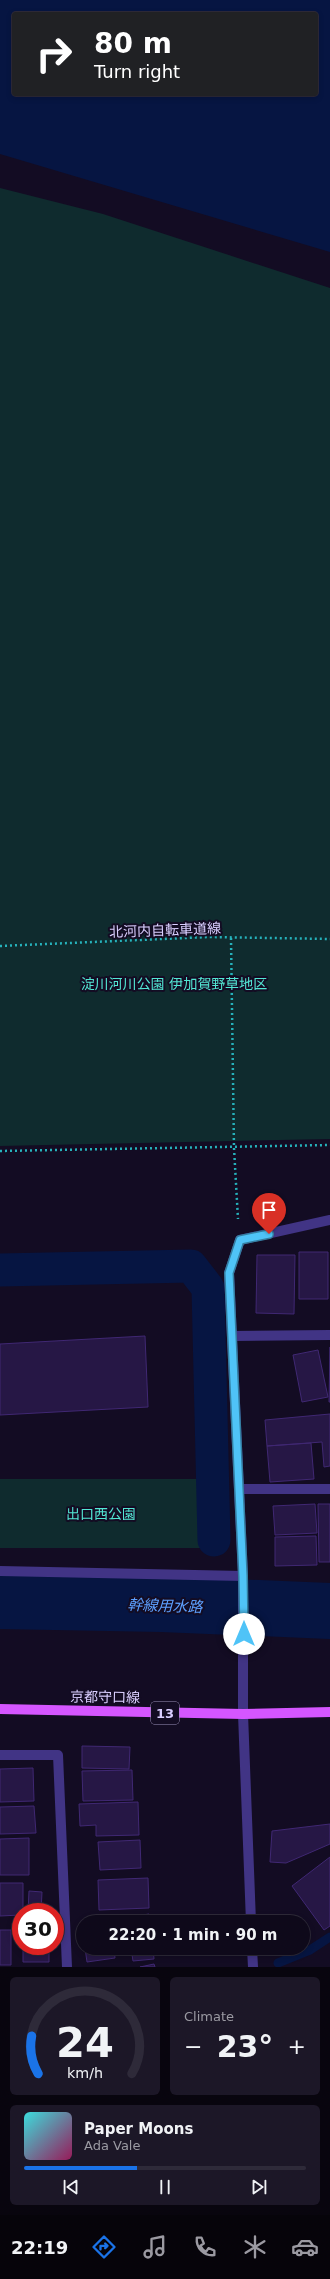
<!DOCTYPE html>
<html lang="en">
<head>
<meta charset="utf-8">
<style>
  body { margin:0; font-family:"DejaVu Sans","Noto Sans JP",sans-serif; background:#1c1727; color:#f1f3f6; height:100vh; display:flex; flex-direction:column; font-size:15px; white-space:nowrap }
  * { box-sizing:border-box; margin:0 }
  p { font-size:13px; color:#9b9aa2 }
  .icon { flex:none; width:22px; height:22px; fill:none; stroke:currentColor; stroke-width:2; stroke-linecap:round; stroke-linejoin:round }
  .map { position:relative; height:1967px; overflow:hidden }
  .side { display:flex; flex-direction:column; gap:10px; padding:10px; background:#08050e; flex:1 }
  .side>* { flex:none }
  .hud { position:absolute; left:12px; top:12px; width:306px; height:84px; border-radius:4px; box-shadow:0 2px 6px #0003,0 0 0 1px #2e2a39; background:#202124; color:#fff; overflow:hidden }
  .speed { position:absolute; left:12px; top:1903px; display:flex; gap:8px; font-size:20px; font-weight:700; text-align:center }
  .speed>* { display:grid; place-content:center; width:52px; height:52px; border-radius:50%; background:#0e091a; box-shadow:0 2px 6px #0003,0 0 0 1px #2e2a39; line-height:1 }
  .speed .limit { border:6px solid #d22; background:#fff; color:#111 }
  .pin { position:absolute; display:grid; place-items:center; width:34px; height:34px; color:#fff; margin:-41px -17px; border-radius:50% 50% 50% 0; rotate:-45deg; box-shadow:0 0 4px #0007 }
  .pin .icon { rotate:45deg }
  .me { position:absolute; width:44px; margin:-22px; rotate:0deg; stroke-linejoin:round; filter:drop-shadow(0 0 3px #0008) }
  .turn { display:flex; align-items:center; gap:14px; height:84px; padding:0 16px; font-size:18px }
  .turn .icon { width:52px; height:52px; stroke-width:2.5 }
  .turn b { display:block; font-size:28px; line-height:34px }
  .big { font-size:30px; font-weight:800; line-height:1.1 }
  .side .widget { flex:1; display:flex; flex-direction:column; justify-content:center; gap:6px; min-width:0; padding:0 14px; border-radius:6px; background:#1c1727 }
  .side .dial { align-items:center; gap:0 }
  .dial svg { height:104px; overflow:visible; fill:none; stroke:#2e2a39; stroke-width:7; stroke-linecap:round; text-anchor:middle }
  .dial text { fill:#f1f3f6; stroke:none }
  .song { display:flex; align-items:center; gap:12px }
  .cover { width:48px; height:48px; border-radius:6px; background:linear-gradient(135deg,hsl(180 70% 55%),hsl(330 70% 35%)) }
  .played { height:4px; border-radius:2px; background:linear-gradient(90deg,#1a73e8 40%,#2e2a39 40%) }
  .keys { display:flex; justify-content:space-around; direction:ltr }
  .heat { display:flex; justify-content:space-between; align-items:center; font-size:22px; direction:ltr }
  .side .tiles { flex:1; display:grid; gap:10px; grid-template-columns:1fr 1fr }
  .widget:last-child { grid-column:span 2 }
  .trip { position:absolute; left:76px; top:1915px; width:234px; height:40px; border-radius:20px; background:#0e091a; box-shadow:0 2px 6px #0003,0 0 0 1px #2e2a39; font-weight:800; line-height:40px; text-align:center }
  .dock { display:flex; height:64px; justify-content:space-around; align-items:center; background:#06040a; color:#9b9aa2 }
  .dock .icon { width:28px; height:28px }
  .dock .active { color:#1a73e8 }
  .dock b { font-size:18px; color:#f1f3f6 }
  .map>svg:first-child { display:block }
  .green { fill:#0f2b2e }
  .water { fill:#061542; fill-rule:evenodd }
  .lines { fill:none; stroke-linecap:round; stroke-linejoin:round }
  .stream { stroke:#061542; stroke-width:9 }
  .canal { stroke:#061542; stroke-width:33 }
  .river { stroke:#061542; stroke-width:56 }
  .building { fill:#261745; stroke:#402873 }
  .path { stroke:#26b2bb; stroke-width:2.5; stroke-dasharray:2 3; stroke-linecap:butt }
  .service { stroke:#413485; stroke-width:10 }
  .minor { stroke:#413485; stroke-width:10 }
  .primary { stroke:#d556ff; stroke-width:10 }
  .route-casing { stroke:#337fa1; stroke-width:10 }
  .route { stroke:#4fc3f7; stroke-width:7 }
  .labels { text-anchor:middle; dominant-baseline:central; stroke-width:4; stroke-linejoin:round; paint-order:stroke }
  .shield { fill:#130c23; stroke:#9e94bd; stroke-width:1 }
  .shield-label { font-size:13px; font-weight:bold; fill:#dacfff }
  .street-label { font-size:14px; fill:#dacfff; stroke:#130c23 }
  .park-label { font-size:14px; fill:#53e7d4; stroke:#130c23 }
  .water-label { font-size:15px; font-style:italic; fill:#5da0ff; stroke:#130c23 }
</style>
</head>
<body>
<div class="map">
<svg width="330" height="1967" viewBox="0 0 330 1967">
  <rect width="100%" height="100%" fill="#130c23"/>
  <!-- green -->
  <path class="green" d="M0 188 103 214 330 288V1139L0 1146Z
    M0 1479H203V1548H0Z"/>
  <!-- water -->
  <path class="water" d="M0 0H330V252L0 154ZM14 14H316V94H14Z"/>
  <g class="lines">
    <!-- stream -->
    <path class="stream" d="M213 1596 215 1607
      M278 1963 310 1950 330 1937"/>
    <!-- canal -->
    <path class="canal" d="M0 1270 191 1266 208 1288 214 1540"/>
    <!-- river -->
    <path class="river" d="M0 1601 162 1604 330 1611"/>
  </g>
  <!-- building -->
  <path class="building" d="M299 1252H328V1299H299Z
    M257 1255H295L294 1314 256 1313Z
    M145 1336 148 1407 0 1415V1344Z
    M330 1347V1402H329Z
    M318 1350 328 1397 302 1402 293 1355Z
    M330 1414V1466L324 1467 322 1442 267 1446 265 1420Z
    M311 1443 314 1479 270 1482 267 1446Z
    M315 1504 317 1533 275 1535 273 1506Z
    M318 1504H330V1562H319Z
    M316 1536 317 1565 275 1566V1537Z
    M82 1746 130 1747 129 1769 82 1768Z
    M33 1768 34 1801 0 1802V1769Z
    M132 1770 133 1800 83 1801 82 1771Z
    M138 1802 139 1835 96 1836V1825L80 1826 79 1804Z
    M34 1806 36 1833 0 1834V1807Z
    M330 1824V1844L286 1863 270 1862 272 1831Z
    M29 1838V1875H0V1839Z
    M140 1840 141 1868 100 1870 98 1842Z
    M330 1857V1926L324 1930 292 1886Z
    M148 1878 149 1908 99 1910 98 1880Z
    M0 1883H23V1912H21V1915L0 1916Z
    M29 1891 42 1892 41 1912H28Z
    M149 1914 150 1922H118V1919Z
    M0 1930H11V1965H0Z
    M23 1946H49V1962H23Z
    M85 1948H114L115 1958 87 1962Z
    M131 1948H153L154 1959 133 1961Z
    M154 1964 155 1967H140Z"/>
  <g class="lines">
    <!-- path -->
    <path class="path" d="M231 938 234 1148 238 1219
      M0 946 209 937 330 939
      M0 1151 330 1145"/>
    <!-- service -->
    <path class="service" d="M240 1240 330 1220"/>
    <!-- minor -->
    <path class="minor" d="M240 1240 229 1273 243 1576V1714L251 1922
      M232 1336 330 1335
      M239 1489H330
      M0 1571 243 1576
      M0 1755H58L67 1967
      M252 1948 253 1967"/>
    <!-- primary -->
    <path class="primary" d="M0 1709 243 1714 330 1712"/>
  </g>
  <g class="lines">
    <defs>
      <path id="route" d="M244 1634 243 1576 229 1273 240 1240 269 1234"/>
    </defs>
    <!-- route casing -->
    <use href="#route" class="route-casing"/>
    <!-- route -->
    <use href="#route" class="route"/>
  </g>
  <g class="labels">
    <!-- shield labels -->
    <rect class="shield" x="151" y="1702" width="28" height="22" rx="3"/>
    <g class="shield-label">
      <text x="165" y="1713">13</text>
    </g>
    <!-- street labels -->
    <g class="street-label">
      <text transform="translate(165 930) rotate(-2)">北河内自転車道線</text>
      <text transform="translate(105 1697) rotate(1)">京都守口線</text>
    </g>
    <!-- park labels -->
    <g class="park-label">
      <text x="174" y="984">淀川河川公園 伊加賀野草地区</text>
      <text x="101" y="1514">出口西公園</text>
    </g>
    <!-- water labels -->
    <g class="water-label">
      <text transform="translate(165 1606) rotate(2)">幹線用水路</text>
    </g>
  </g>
</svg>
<div class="speed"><div class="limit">30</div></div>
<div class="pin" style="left:269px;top:1234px;background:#d93025"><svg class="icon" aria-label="arrive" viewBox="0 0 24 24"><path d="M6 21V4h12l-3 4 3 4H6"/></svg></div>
<svg class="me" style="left:244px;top:1634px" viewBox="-20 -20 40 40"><circle r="19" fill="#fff"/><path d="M0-13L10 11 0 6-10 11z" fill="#4fc3f7"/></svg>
<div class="trip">22:20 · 1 min · 90 m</div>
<div class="hud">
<div class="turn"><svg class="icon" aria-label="right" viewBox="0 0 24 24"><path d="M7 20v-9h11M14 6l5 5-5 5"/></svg><div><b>80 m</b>Turn right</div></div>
</div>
</div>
<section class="side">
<div class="tiles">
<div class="widget dial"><svg viewBox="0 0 100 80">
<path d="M14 69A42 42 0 1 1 86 69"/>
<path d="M14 69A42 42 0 0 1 9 40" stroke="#1a73e8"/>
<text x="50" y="56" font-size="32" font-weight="700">24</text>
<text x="50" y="72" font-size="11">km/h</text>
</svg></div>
<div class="widget"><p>Climate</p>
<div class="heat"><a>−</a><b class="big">23°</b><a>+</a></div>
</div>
<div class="widget">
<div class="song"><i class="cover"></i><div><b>Paper Moons</b><p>Ada Vale</p></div></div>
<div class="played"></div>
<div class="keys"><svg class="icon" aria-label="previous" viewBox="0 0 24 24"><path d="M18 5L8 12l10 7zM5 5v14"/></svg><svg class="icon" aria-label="pause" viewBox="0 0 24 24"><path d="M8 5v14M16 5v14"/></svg><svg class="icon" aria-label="next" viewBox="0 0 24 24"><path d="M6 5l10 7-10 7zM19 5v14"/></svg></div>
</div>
</div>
</section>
<nav class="dock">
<b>22:19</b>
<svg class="icon active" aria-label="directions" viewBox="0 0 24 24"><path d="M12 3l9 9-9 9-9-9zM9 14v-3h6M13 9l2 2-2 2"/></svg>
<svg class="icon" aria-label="music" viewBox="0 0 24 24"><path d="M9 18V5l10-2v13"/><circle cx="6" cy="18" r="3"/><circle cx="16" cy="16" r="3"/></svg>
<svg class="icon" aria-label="phone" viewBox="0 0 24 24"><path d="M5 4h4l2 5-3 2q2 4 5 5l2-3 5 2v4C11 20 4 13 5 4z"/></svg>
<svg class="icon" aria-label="climate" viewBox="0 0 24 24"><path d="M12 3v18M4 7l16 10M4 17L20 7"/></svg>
<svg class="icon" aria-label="car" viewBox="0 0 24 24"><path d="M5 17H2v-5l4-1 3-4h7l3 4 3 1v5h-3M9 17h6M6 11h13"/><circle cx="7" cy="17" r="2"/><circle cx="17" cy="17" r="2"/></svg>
</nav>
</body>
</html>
